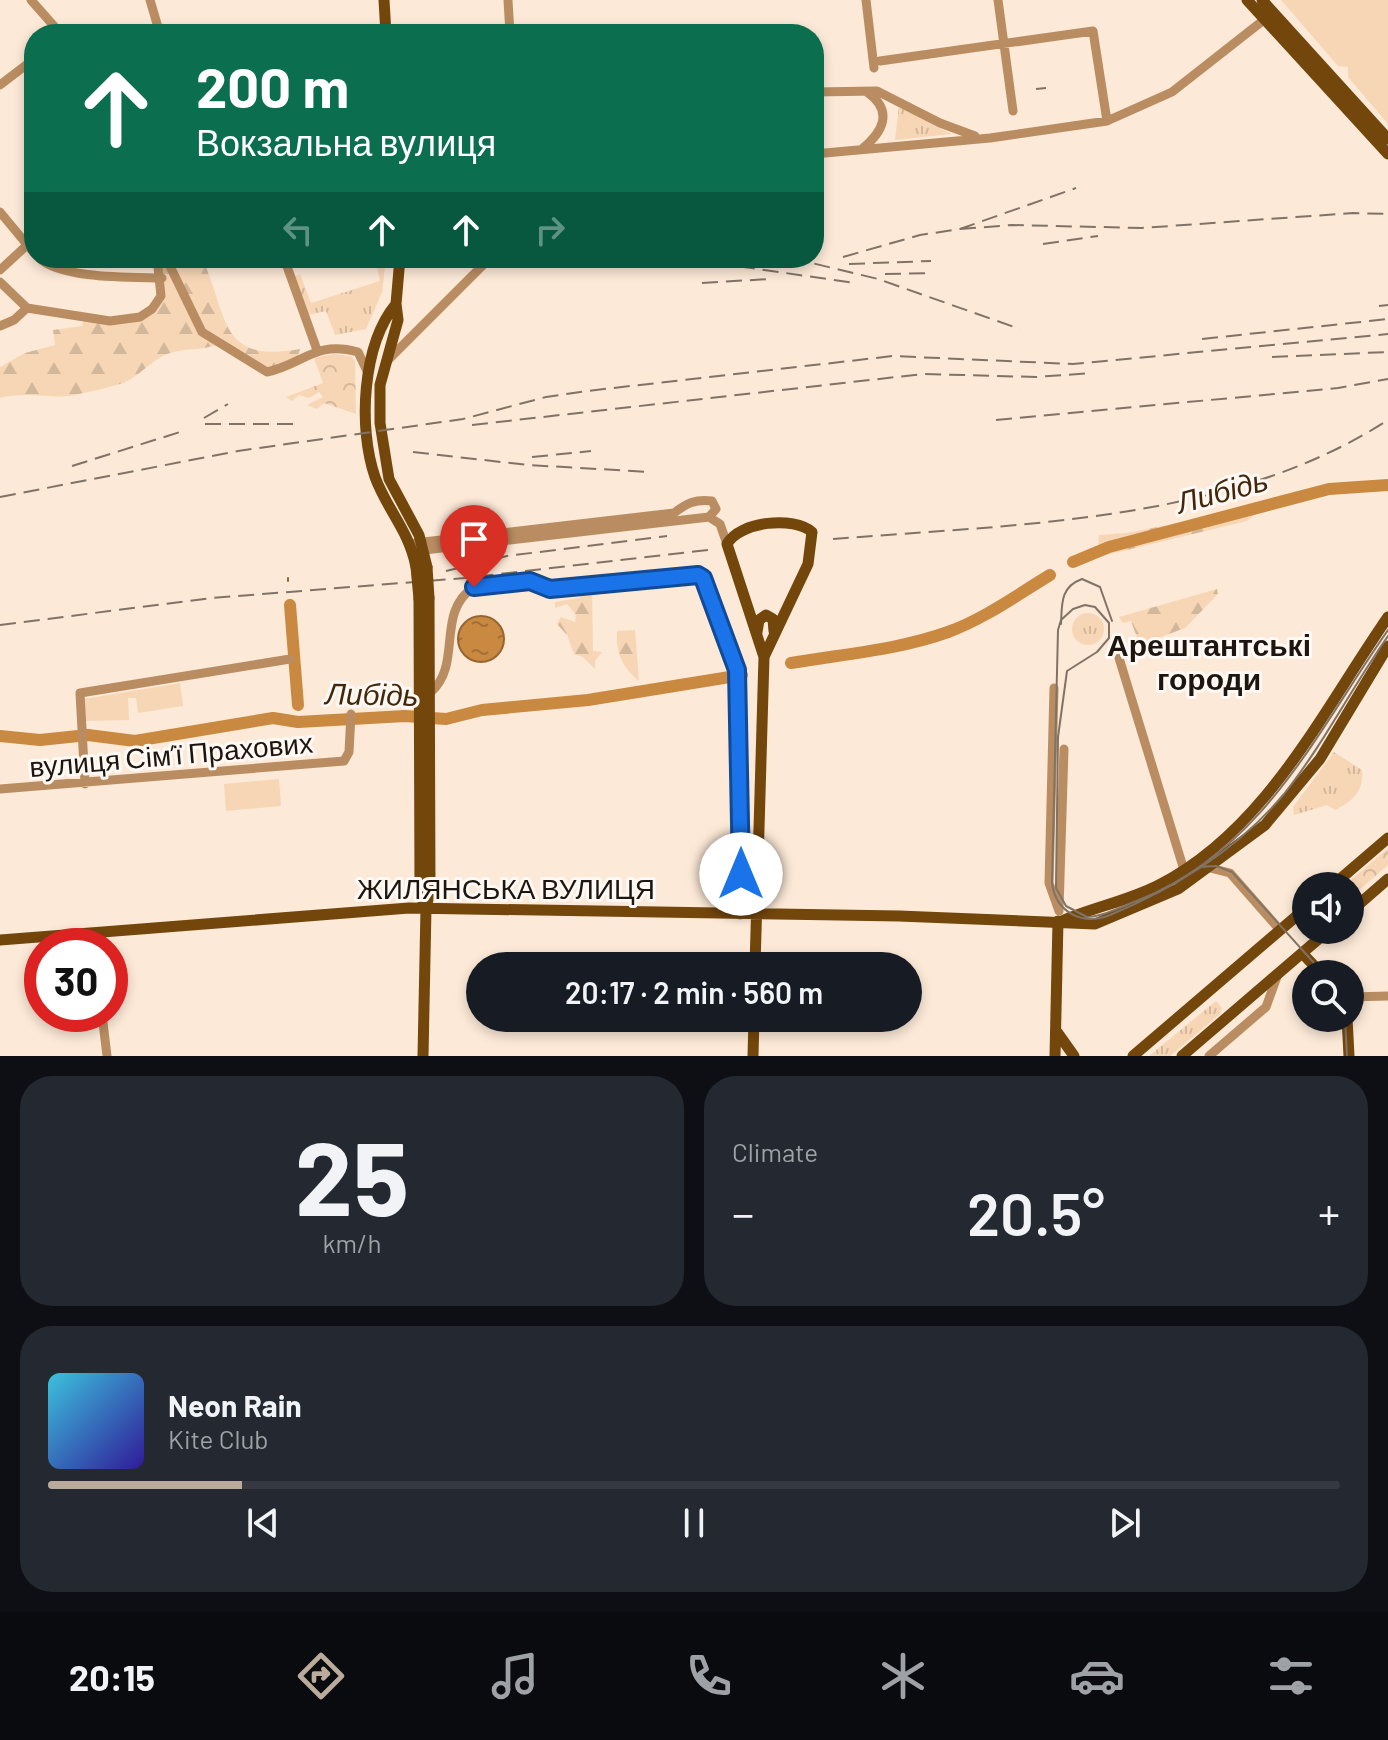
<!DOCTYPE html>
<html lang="en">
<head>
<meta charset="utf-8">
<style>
  body { margin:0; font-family:Barlow,sans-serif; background:#242831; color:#f1f3f6; height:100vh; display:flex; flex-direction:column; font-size:30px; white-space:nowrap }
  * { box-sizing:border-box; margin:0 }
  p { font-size:26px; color:#9ea1a6 }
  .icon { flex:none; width:44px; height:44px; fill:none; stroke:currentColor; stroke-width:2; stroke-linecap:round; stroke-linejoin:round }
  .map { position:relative; height:1056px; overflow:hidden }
  .details { display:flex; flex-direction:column; gap:20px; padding:20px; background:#0d0f14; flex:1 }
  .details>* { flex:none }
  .hud { position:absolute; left:24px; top:24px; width:800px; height:244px; border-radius:32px; box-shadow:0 4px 12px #0003; background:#0b6e4f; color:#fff; overflow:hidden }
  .controls { position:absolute; left:1292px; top:872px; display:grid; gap:16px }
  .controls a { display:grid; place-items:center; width:72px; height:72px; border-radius:50%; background:#171b24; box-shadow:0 4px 12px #0003; font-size:40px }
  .speed { position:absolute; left:24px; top:928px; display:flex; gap:16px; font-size:40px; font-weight:700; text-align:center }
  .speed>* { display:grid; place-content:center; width:104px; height:104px; border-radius:50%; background:#171b24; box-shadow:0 4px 12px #0003; line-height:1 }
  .speed .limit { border:12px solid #d22; background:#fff; color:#111 }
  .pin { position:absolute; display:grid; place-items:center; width:68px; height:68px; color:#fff; margin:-82px -34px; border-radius:50% 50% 50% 0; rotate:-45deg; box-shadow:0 0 8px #0007 }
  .pin .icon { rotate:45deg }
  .me { position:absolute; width:88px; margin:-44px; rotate:0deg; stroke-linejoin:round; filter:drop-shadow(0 0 6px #0008) }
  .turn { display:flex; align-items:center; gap:28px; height:168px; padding:0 40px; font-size:36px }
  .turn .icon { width:104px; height:104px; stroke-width:2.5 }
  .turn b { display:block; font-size:56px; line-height:68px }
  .lanes { display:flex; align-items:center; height:76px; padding:0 40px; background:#0003; justify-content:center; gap:40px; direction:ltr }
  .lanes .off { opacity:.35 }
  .big { font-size:60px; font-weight:600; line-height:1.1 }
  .details .widget { flex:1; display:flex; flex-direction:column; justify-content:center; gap:12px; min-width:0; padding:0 28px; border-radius:32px; background:#242831 }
  .details .dial { align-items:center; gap:0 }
  .dial b { font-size:104px; line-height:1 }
  .song { display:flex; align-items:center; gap:24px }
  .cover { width:96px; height:96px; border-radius:12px; background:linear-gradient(135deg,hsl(190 70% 55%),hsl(250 70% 35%)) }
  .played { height:8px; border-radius:4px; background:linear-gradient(90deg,#bbab9c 15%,#363941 15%) }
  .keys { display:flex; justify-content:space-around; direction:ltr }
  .heat { display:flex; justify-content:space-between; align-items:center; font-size:44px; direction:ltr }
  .details .tiles { flex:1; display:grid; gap:20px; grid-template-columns:1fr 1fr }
  .widget:last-child { grid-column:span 2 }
  .trip { position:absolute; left:466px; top:952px; width:456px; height:80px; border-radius:40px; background:#171b24; box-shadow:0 4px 12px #0003; font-weight:600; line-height:80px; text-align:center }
  .tabs { display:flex; height:128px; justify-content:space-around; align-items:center; background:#090b0e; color:#9ea1a6 }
  .tabs .icon { width:56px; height:56px }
  .tabs .selected { color:#bbab9c }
  .tabs b { font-size:36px; color:#f1f3f6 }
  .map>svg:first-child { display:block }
  .grass { fill:url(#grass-tufts) }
  .forest { fill:url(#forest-firs) }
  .park { fill:url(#park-crowns) }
  .garden { fill:#f7d6b5 }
  .water { fill:url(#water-ripples); stroke:#966632; stroke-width:2 }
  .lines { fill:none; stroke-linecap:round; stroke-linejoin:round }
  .stream { stroke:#966632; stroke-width:2 }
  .river { stroke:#ca8941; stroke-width:12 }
  .minor { stroke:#b98d61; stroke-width:9 }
  .major { stroke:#73460c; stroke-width:11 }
  .tram { stroke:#807366; stroke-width:2 }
  .rail { stroke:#807366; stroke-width:2; stroke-dasharray:16 8; stroke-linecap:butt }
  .major-bridge { stroke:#73460c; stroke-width:11 }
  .route-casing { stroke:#114b97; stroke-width:20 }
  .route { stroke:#1a73e8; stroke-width:14 }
  .labels { text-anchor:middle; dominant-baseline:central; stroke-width:6; stroke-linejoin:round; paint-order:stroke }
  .street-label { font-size:28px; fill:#1e160e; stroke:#fef9f5 }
  .water-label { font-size:30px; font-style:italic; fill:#422808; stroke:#fef9f5 }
  .neighbourhood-label { font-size:30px; font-weight:bold; fill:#1e160e; stroke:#fef9f5 }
</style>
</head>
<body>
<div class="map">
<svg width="1388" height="1056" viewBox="0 0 1388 1056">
  <defs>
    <pattern id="grass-tufts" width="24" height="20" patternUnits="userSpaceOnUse" patternTransform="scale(2)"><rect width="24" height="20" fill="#f7d6b5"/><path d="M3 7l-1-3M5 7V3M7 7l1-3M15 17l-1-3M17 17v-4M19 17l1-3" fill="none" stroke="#d3b79a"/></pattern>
    <pattern id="forest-firs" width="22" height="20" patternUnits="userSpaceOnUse" patternTransform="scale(2)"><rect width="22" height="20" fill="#f7d6b5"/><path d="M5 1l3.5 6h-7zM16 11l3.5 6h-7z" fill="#d3b79a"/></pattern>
    <pattern id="park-crowns" width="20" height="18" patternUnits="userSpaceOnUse" patternTransform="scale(2)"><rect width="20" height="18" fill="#f7d6b5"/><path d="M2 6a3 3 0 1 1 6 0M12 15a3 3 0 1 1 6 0" fill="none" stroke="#d3b79a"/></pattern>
    <pattern id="water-ripples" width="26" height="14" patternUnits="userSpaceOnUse" patternTransform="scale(2)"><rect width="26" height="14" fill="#ca8941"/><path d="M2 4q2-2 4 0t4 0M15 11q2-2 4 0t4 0" fill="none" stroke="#a36f35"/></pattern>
  </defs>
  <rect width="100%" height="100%" fill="#fce9d7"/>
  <!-- grass -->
  <path class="grass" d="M899 106 951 134 895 140Z
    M375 258H386L382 292 366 329 335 335 326 311 308 315 293 277 300 274 311 303 380 281Z
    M1072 629a16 16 0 1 1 32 0a16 16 0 1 1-32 0Z
    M1334 752 1362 770C1364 791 1353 801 1335 810L1327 805 1294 815 1293 807Z
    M1216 1001 1222 1008 1220 1014 1170 1056H1149Z"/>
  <!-- forest -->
  <path class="forest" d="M157 258H166L196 322 220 343C203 352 185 347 167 354 150 361 137 379 120 384 107 388 92 391 79 394 55 401 29 390 0 398V367L25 353 55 345 53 330 82 326 84 317H140L161 296Z
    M171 258H202C229 316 217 364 300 349L298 356 267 369 204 331 188 302Z
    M1254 508 1256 513 1247 521 1098 557 1099 535 1127 533Z
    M592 588 593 651 602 652 595 661V669L583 657 574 654 567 635 557 624 561 617 575 622 576 615 567 604 555 608V602L580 598V589Z
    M1217 589 1218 594 1185 628 1145 643 1138 640 1131 621 1123 623 1119 617Z
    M635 630 639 681C622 666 616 654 617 631Z"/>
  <!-- park -->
  <path class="park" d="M334 354 351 356 355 361 356 414 324 403 317 409 307 405 323 397 319 392 309 398 299 395 292 401 286 397 323 383 314 358Z
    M1388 848V865L1350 898V886H1344Z"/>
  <!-- garden -->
  <path class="garden" d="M1281 0H1388V124L1348 77V67L1338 66Z
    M180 683 183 706 138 713 136 698H128L129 720 84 721V699Z
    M279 779 281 806 226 811 224 784Z"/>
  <!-- water -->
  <path class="water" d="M458 639a23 23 0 1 1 46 0a23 23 0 1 1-46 0Z"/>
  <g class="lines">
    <!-- stream -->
    <path class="stream" d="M288 578V581"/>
    <!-- river -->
    <path class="river" d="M1073 562 1109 547 1329 489 1388 485
      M290 605 298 705
      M791 663C843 654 898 650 948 632 984 619 1017 595 1050 575
      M0 736 40 740 88 735 135 741 273 718 298 722 405 716 446 719 482 710 588 700 742 675"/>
    <!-- minor -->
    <path class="minor" d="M31 0 61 34
      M150 0 160 34
      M508 0 510 34
      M866 0 874 68
      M998 0 1013 111
      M880 61 1093 31 1107 121
      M0 85 34 59
      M814 92 877 91 940 123 975 136
      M862 149C883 132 894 111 867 92
      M814 154 990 138 1107 121 1172 92 1270 15
      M0 212 34 253
      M39 258C61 279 130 277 162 278
      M166 258 202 332 267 372C304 364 315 340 358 352L368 373
      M284 258 317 350
      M0 270 26 246
      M0 282 27 308 110 321 140 317 152 309 161 296 157 258
      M0 326 14 320 27 308
      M386 362 490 258
      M415 543 674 513C687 503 695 499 712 501L716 509 709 517
      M416 551 709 517 720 524 727 544
      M1119 658 1184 870
      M1054 688 1049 883 1059 911
      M431 692C463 664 435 612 474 587L530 581 550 589 701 576 734 655 738 684 740 915
      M85 784 80 693 290 659
      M0 789 344 761 349 752 351 714
      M1210 868 1230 873 1280 930
      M1059 909 1064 749
      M1350 997 1388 996
      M102 1014 107 1056
      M1209 1056 1266 1007 1278 974"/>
    <!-- major -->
    <path class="major" d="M384 0 386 34
      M1247 0 1388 154
      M1262 0 1388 139
      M400 258 396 304 398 320 380 385V423L389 479 419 535 427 567
      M396 304C362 345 358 428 375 477 387 510 409 530 416 567
      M419 599 420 892 425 907
      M757 632 759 620 766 615 773 619 774 631
      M1332 886 1388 838
      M1350 912 1388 879
      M1062 921C1094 907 1128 901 1159 885 1266 830 1322 712 1388 617
      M0 940 409 908 899 916 1095 924 1178 889 1265 825 1320 759 1388 646
      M1302 953 1322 974
      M755 966 764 657 727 544C740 521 794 516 812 532L808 564 764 657
      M1347 1018 1349 1056
      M1057 1032 1074 1056
      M423 1056 426 908 430 891 429 598
      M753 1056 754 1018
      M1055 1056 1058 921
      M1133 1056 1306 908
      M1182 1056 1329 930"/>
    <!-- tram -->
    <path class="tram" d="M1061 624C1062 604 1060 587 1082 579L1100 587 1112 621
      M1388 630C1316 733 1264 849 1139 900 1123 906 1105 916 1087 917L1066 906 1056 888 1058 737 1067 671 1097 652 1109 638V623L1095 607 1085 605 1073 609 1061 620 1058 630 1052 883C1056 913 1083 926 1110 915 1175 888 1238 849 1284 794 1323 745 1352 687 1388 636
      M1199 867 1216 866 1232 872 1324 974
      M1345 1018 1347 1056"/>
    <!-- rail -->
    <path class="rail" d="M1036 89 1046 88
      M960 229 1012 225 1142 228 1353 213 1388 214
      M1043 244 1098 236
      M843 257 920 235 960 229 1076 188
      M791 258 878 279 1020 329
      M691 264H723L855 283
      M849 264 931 261
      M885 274 933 273
      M702 283 769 279
      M1379 306 1388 305
      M1202 339 1388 319
      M1272 357 1388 352
      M204 418 228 404
      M996 420 1338 388 1388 379
      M205 424H301
      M472 425 923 374 1036 377 1093 373
      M413 452 528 465 650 472
      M532 457 591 451
      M72 466 180 432
      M0 497 238 451 463 419 546 397 587 391 893 356 1073 364 1388 334
      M833 539C1017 524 1229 523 1388 420
      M446 571 507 556 667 536
      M0 625 212 598 465 578 708 550"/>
    <!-- major-bridge -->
    <path class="major-bridge" d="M416 567 419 599
      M427 567 429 598"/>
  </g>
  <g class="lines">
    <defs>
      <path id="route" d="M474 587 530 581 550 589 698 575 703 578 737 670 741 874"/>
    </defs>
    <!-- route casing -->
    <use href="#route" class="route-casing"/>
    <!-- route -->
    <use href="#route" class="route"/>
  </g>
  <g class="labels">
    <!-- street labels -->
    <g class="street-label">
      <text transform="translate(171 754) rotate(-5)">вулиця Сімʼї Прахових</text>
      <text x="506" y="888">ЖИЛЯНСЬКА ВУЛИЦЯ</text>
    </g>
    <!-- water labels -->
    <g class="water-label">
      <text transform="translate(1222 490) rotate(-15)">Либідь</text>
      <text transform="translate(372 693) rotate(1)">Либідь</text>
    </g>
    <!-- neighbourhood labels -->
    <g class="neighbourhood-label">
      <text x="1209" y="644">Арештантські<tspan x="1209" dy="34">городи</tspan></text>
    </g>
  </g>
</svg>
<div class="controls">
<a><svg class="icon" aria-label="sound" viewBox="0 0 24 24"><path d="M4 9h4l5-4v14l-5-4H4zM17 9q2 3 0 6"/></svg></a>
<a><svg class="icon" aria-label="search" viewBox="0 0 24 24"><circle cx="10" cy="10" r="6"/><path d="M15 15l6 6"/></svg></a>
</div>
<div class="speed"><div class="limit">30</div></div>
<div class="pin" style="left:474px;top:587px;background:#d93025"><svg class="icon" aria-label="arrive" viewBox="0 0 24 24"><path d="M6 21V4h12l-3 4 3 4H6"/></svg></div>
<svg class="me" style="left:741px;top:874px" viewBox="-20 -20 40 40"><circle r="19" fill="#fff"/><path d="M0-13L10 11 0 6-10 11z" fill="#1a73e8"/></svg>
<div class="trip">20:17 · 2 min · 560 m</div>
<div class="hud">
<div class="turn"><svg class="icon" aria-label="ahead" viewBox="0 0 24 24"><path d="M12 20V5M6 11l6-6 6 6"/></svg><div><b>200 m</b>Вокзальна вулиця</div></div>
<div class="lanes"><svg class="icon off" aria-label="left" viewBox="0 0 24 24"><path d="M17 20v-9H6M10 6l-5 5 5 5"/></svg><svg class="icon" aria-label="ahead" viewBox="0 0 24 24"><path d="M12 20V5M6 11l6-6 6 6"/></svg><svg class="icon" aria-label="ahead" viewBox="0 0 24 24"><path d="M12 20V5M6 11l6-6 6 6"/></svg><svg class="icon off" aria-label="right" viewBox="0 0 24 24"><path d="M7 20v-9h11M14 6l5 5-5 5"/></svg></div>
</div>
</div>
<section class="details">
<div class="tiles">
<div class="widget dial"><b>25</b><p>km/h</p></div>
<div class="widget"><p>Climate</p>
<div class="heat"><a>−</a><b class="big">20.5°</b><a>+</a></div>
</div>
<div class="widget">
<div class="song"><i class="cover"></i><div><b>Neon Rain</b><p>Kite Club</p></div></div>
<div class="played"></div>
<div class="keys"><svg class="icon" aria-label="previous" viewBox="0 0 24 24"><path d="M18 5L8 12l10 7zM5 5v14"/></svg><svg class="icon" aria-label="pause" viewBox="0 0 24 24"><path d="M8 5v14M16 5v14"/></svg><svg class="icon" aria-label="next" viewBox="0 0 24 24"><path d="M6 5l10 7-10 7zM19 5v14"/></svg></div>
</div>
</div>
</section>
<nav class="tabs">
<b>20:15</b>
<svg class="icon selected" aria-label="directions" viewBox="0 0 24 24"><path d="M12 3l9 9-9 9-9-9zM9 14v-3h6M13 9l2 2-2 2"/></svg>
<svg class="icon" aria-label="music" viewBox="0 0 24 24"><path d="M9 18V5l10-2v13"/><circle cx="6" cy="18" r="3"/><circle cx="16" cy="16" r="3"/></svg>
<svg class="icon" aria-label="phone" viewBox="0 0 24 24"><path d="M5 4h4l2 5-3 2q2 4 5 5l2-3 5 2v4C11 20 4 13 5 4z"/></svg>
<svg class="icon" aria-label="climate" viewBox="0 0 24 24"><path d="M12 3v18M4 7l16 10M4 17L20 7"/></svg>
<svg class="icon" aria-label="car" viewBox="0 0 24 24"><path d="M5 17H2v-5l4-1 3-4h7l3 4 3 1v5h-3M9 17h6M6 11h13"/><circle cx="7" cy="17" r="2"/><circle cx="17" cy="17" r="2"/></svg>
<svg class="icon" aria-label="filters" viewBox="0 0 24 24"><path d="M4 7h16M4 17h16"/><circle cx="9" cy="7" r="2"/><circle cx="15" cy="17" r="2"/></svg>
</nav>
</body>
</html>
